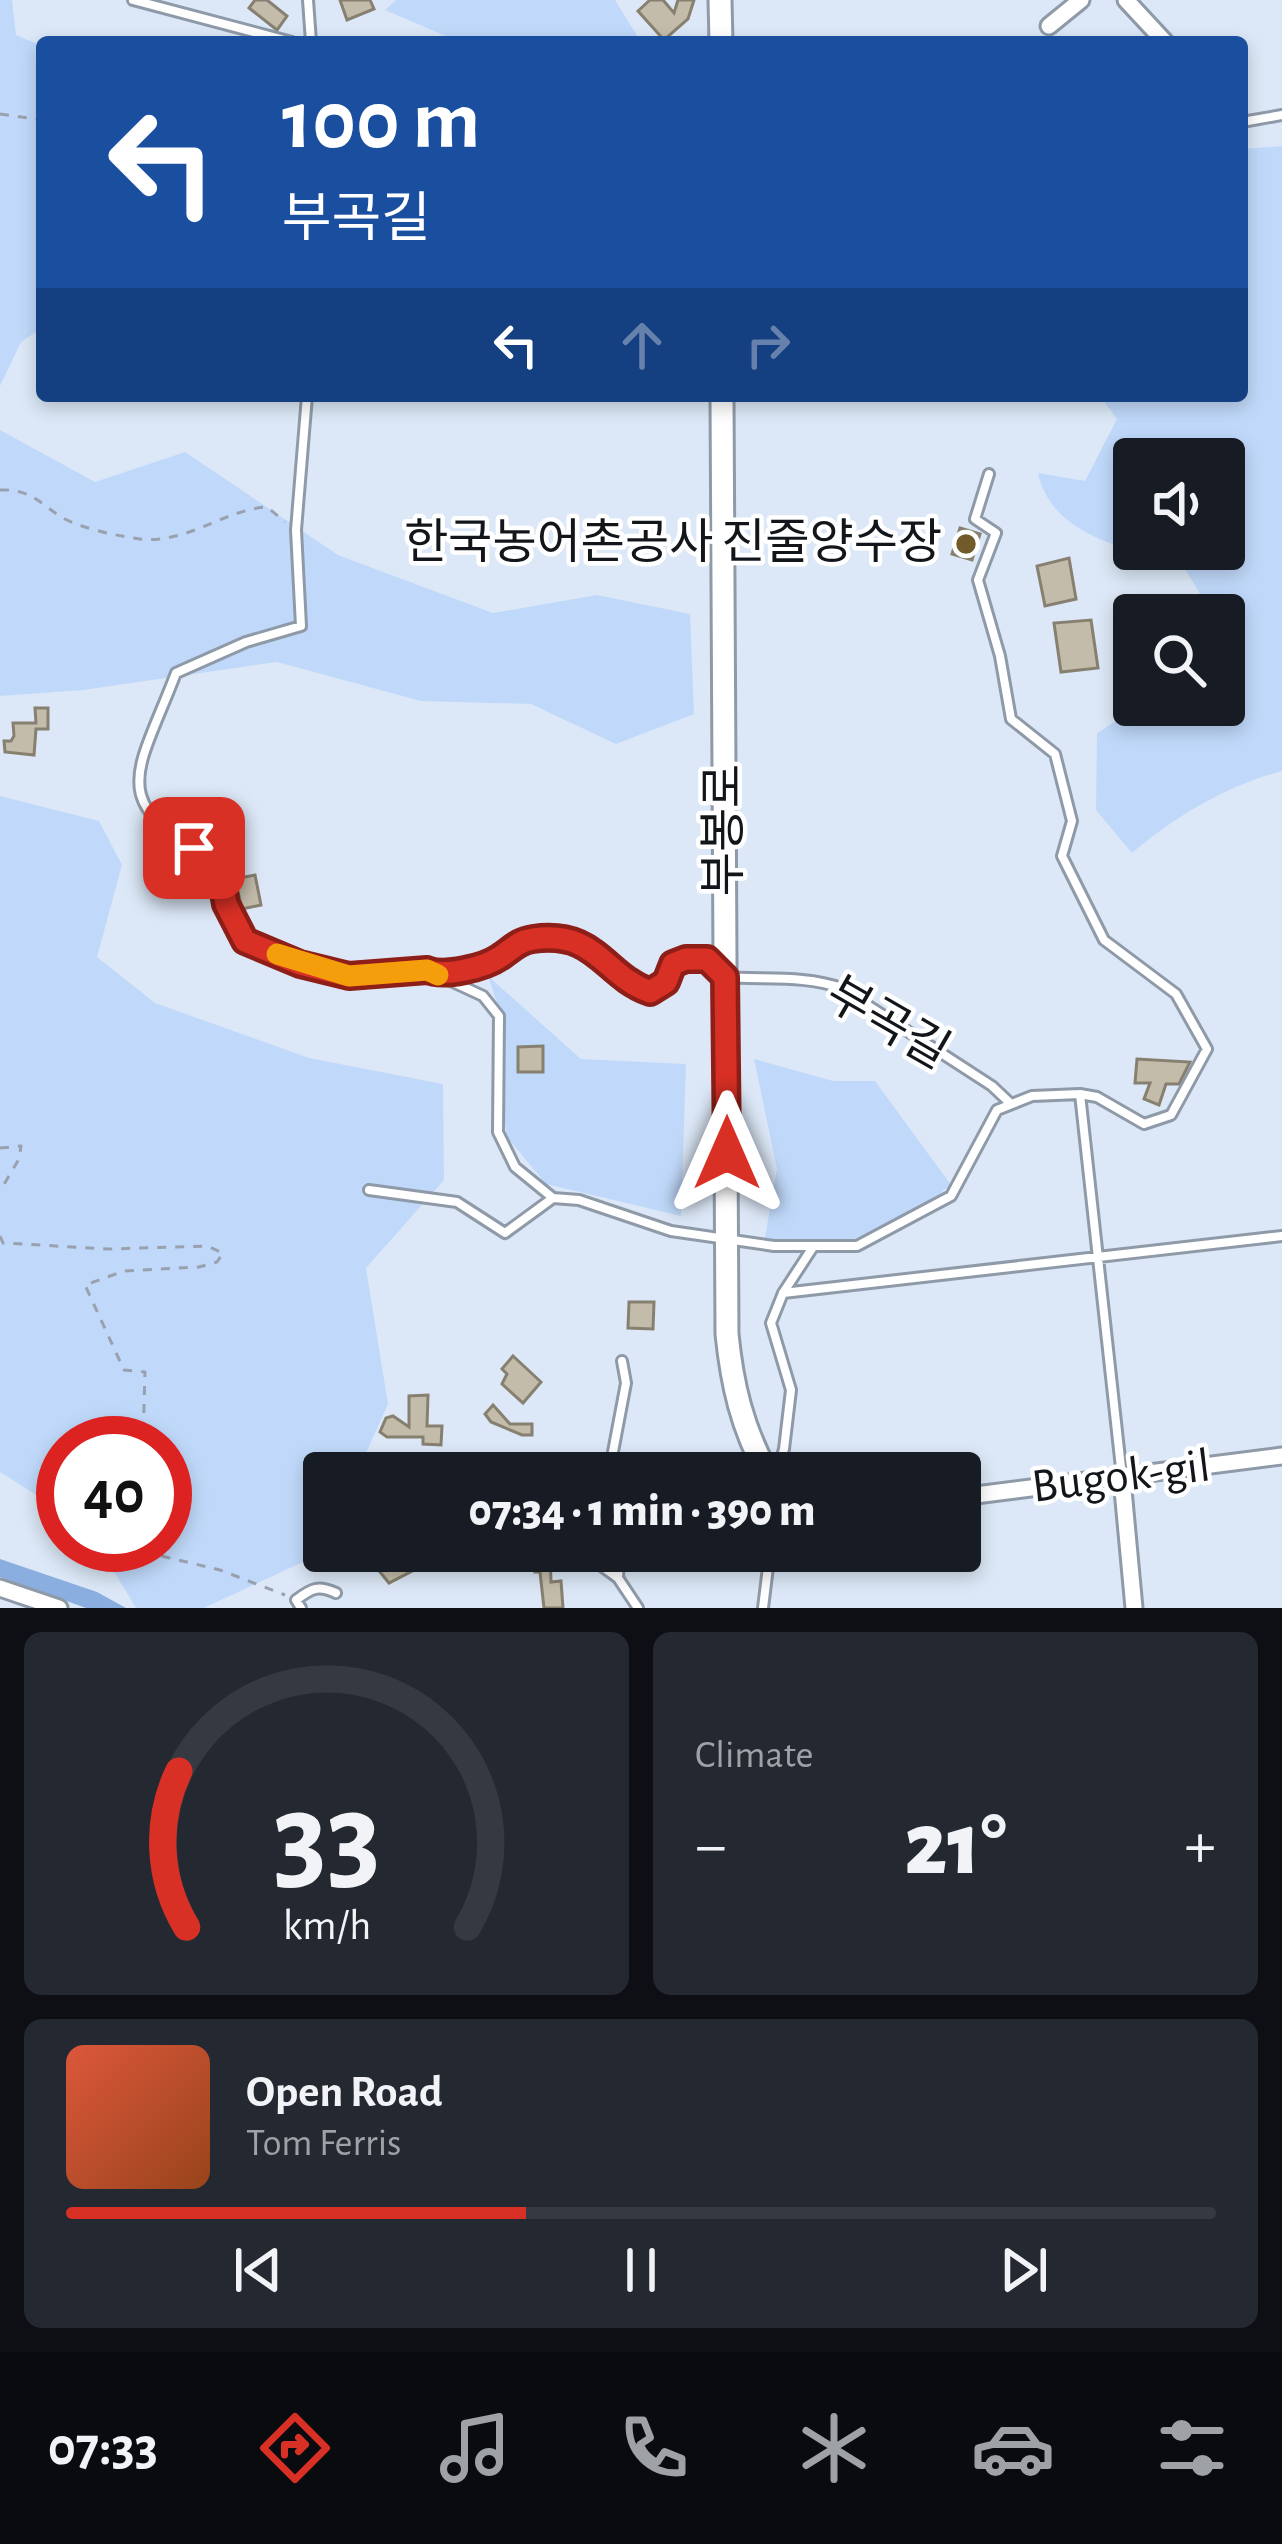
<!DOCTYPE html>
<html lang="en">
<head>
<meta charset="utf-8">
<style>
  body { margin:0; font-family:"Alegreya Sans","Noto Sans KR",sans-serif; background:#242831; color:#f1f3f6; height:100vh; display:flex; flex-direction:column; font-size:45px; white-space:nowrap }
  * { box-sizing:border-box; margin:0 }
  p { font-size:39px; color:#9ea1a6 }
  .icon { flex:none; width:66px; height:66px; fill:none; stroke:currentColor; stroke-width:2; stroke-linecap:round; stroke-linejoin:round }
  .map { position:relative; height:1608px; overflow:hidden }
  .side { display:flex; flex-direction:column; gap:24px; padding:24px; background:#0d0f14; flex:1 }
  .side>* { flex:none }
  .top-card { position:absolute; left:36px; top:36px; width:1212px; height:366px; border-radius:12px; box-shadow:0 6px 18px #0003; background:#1a4fa0; color:#fff; overflow:hidden }
  .fabs { position:absolute; left:1113px; top:438px; display:grid; gap:24px }
  .fabs a { display:grid; place-items:center; width:132px; height:132px; border-radius:12px; background:#171b24; box-shadow:0 6px 18px #0003; font-size:60px }
  .speed { position:absolute; left:36px; top:1416px; display:flex; gap:24px; font-size:60px; font-weight:700; text-align:center }
  .speed>* { display:grid; place-content:center; width:156px; height:156px; border-radius:50%; background:#171b24; box-shadow:0 6px 18px #0003; line-height:1 }
  .speed .limit { border:18px solid #d22; background:#fff; color:#111 }
  .pin { position:absolute; display:grid; place-items:center; width:102px; height:102px; color:#fff; margin:-51px; border-radius:24px; box-shadow:0 6px 18px #0006 }
  .me { position:absolute; width:132px; margin:-66px; rotate:0deg; stroke-linejoin:round; filter:drop-shadow(0 0 9px #0008) }
  .turn { display:flex; align-items:center; gap:42px; height:252px; padding:0 48px; font-size:54px }
  .turn .icon { width:156px; height:156px; stroke-width:2.5 }
  .turn b { display:block; font-size:84px; line-height:102px }
  .lanes { display:flex; align-items:center; height:114px; padding:0 48px; background:#0003; justify-content:center; gap:60px; direction:ltr }
  .lanes .off { opacity:.35 }
  .big { font-size:90px; font-weight:800; line-height:1.1 }
  .side .widget { flex:1; display:flex; flex-direction:column; justify-content:center; gap:18px; min-width:0; padding:0 42px; border-radius:18px; background:#242831 }
  .side .dial { align-items:center; gap:0 }
  .dial svg { height:312px; overflow:visible; fill:none; stroke:#363941; stroke-width:7; stroke-linecap:round; text-anchor:middle }
  .dial text { fill:#f1f3f6; stroke:none }
  .song { display:flex; align-items:center; gap:36px }
  .cover { width:144px; height:144px; border-radius:18px; background:linear-gradient(135deg,hsl(10 70% 55%),hsl(20 70% 35%)) }
  .played { height:12px; border-radius:6px; background:linear-gradient(90deg,#d93025 40%,#363941 40%) }
  .keys { display:flex; justify-content:space-around; direction:ltr }
  .heat { display:flex; justify-content:space-between; align-items:center; font-size:66px; direction:ltr }
  .side .tiles { flex:1; display:grid; gap:24px; grid-template-columns:1fr 1fr }
  .widget:last-child { grid-column:span 2 }
  .trip { position:absolute; left:303px; top:1452px; width:678px; height:120px; border-radius:12px; background:#171b24; box-shadow:0 6px 18px #0003; font-weight:800; line-height:120px; text-align:center }
  .dock { display:flex; height:192px; justify-content:space-around; align-items:center; background:#090b0e; color:#9ea1a6 }
  .dock .icon { width:84px; height:84px }
  .dock .on { color:#d93025 }
  .dock b { font-size:54px; color:#f1f3f6 }
  .map>svg:first-child { display:block }
  .green { fill:#c0d9fa; fill-rule:evenodd }
  .water { fill:#8aaee0 }
  .building { fill:#c4bcab; stroke:#878070; stroke-width:3 }
  .lines { fill:none; stroke-linecap:round; stroke-linejoin:round }
  .lane-casing { stroke:#8f9aa8; stroke-width:14 }
  .street-casing { stroke:#8f9aa8; stroke-width:21 }
  .secondary-casing { stroke:#8f9aa8; stroke-width:27 }
  .path { stroke:#98a1ad; stroke-width:3; stroke-dasharray:9 9; stroke-linecap:butt }
  .lane { stroke:#fff; stroke-width:8 }
  .street { stroke:#fff; stroke-width:15 }
  .secondary { stroke:#fff; stroke-width:21 }
  .route-casing { stroke:#8d1f18; stroke-width:30 }
  .route { stroke:#d93025; stroke-width:21 }
  .slow { stroke:#f59e0b; stroke-width:21 }
  .poi-dot { fill:#715b2a; stroke:#fff; stroke-width:4.5 }
  .labels { text-anchor:middle; dominant-baseline:central; stroke-width:9; stroke-linejoin:round; paint-order:stroke }
  .poi-label { font-size:48px; fill:#12161b; stroke:#fff; text-anchor:end }
  .street-label { font-size:48px; fill:#12161b; stroke:#fff }
</style>
</head>
<body>
<div class="map">
<svg width="1282" height="1608" viewBox="0 0 1282 1608">
  <rect width="100%" height="100%" fill="#dce8f7"/>
  <!-- green -->
  <path class="green" d="M0 0H12L16 35 42 46V328L21 342 0 386Z
    M396 0H615L641 42H460L385 10Z
    M1282 146V771C1226 786 1176 816 1132 853L1096 810 1097 733 1141 705H1224V615H1207L1209 609 1182 564C1128 549 1052 537 1038 473L1085 481 1117 419 1100 396H1242V149ZM1224 459V549H1134V459Z
    M0 430 95 482 185 452 338 555 493 613 597 595 690 614 694 714 616 744 531 704 421 701 277 662 83 690 0 696Z
    M0 796 99 821 122 865 97 957 155 1003 309 1058 443 1084 444 1180 366 1268 388 1404 357 1473H324V1545L320 1554 204 1608H136L98 1545H165V1443H63V1512L0 1472Z
    M488 976 581 1059 686 1064 681 1216 546 1184 507 1137 500 1087 505 1027Z
    M754 1059 833 1081H875L951 1185 917 1211 842 1244 764 1243 777 1169Z"/>
  <!-- water -->
  <path class="water" d="M0 1559 97 1592 126 1608H86L0 1577Z"/>
  <!-- building -->
  <path class="building" d="M255 0H267L287 16 277 30 249 8Z
    M340 0H370L374 9 347 20Z
    M650 0H663L674 13 678 0H694L688 19 664 40 638 11Z
    M960 528 980 534 972 560 952 554Z
    M1069 558 1076 599 1045 606 1037 566Z
    M1091 620 1098 668 1061 672 1054 623Z
    M35 708H48V729H36L34 755 5 752 4 741H11L14 736 13 723H36Z
    M255 875 261 905 242 909 235 879Z
    M543 1046V1072H518V1047Z
    M1137 1059 1190 1062 1179 1084H1166L1159 1105 1144 1099 1150 1083H1135Z
    M629 1302H654L653 1329 628 1328Z
    M513 1356 541 1382 523 1403 502 1384 507 1374 502 1369Z
    M428 1395 427 1426H442L441 1445 423 1444V1437H387L380 1432 386 1418 393 1416 409 1427V1396Z
    M493 1405 510 1424H532V1435H522L491 1422 485 1414Z
    M363 1551H417L416 1569 389 1583Z
    M487 1551H550L551 1582 561 1581 563 1608H544L540 1572H535V1566L484 1567Z"/>
  <g class="lines">
    <defs>
      <path id="lane" d="M133 0 292 42
        M308 0 311 42
        M1242 122 1282 115
        M307 396 296 530 301 626 246 642 176 673C138 773 102 804 218 859L226 904 245 941 300 964 349 976 427 970 483 996 499 1016 498 1132 515 1167 553 1198 579 1200 671 1231 774 1246H857L951 1196 997 1110 1032 1096 1080 1094 1122 1477
        M989 474 975 519 996 533 978 580 1000 656 1011 719 1055 754 1072 821 1062 856 1104 940 1176 994 1207 1049 1171 1115 1144 1124 1097 1097 1080 1094
        M440 975 496 961 515 945 535 939 585 943 634 986 650 992 666 982 673 964 686 959H707L725 977C763 980 806 975 841 988L992 1086 1011 1104
        M369 1190 457 1202 505 1233 553 1198
        M783 1293 1282 1236
        M609 1473 626 1383 622 1361
        M777 1473 784 1449 791 1390 771 1323 783 1293 813 1247
        M581 1551 618 1578 638 1608
        M618 1577 620 1551
        M301 1608 296 1600C312 1588 318 1585 336 1593
        M763 1608 770 1551"/>
      <path id="street" d="M1126 0 1165 42
        M1049 26 1081 0
        M1122 1479 1134 1608
        M960 1497 1282 1456
        M0 1588 59 1608"/>
      <path id="secondary" d="M720 0 721 42
        M722 396 727 1334C732 1384 742 1428 767 1473"/>
    </defs>
    <!-- lane casing -->
    <use href="#lane" class="lane-casing"/>
    <!-- street casing -->
    <use href="#street" class="street-casing"/>
    <!-- secondary casing -->
    <use href="#secondary" class="secondary-casing"/>
    <!-- path -->
    <path class="path" d="M0 114 42 120
      M0 490C28 489 37 500 58 515 78 528 117 536 140 539 188 544 223 510 267 507L285 522
      M0 1148 21 1146 19 1159 0 1191
      M0 1236 3 1243 109 1249 207 1246 223 1253 217 1262 199 1267 124 1271 85 1285 124 1370 145 1372 143 1443
      M151 1545 153 1554 220 1570 285 1595"/>
    <!-- lane -->
    <use href="#lane" class="lane"/>
    <!-- street -->
    <use href="#street" class="street"/>
    <!-- secondary -->
    <use href="#secondary" class="secondary"/>
  </g>
  <g class="lines">
    <defs>
      <path id="route" d="M194 848 218 860 226 904 245 941 300 964 349 976 427 970C444 977 484 968 500 957 511 950 518 941 533 939 597 930 603 975 650 992L666 982 673 964 686 959H707L725 977 727 1153"/>
    </defs>
    <!-- route casing -->
    <use href="#route" class="route-casing"/>
    <!-- route -->
    <use href="#route" class="route"/>
    <!-- slow -->
    <path class="slow" d="M277 954 349 976 427 970 438 975"/>
  </g>
  <!-- markers -->
  <circle class="poi-dot" cx="966" cy="544" r="12"/>
  <g class="labels">
    <!-- poi labels -->
    <g class="poi-label">
      <text x="942" y="544">한국농어촌공사 진줄양수장</text>
    </g>
    <!-- street labels -->
    <g class="street-label">
      <text transform="translate(725 830) rotate(-90)">부봉로</text>
      <text transform="translate(887 1024) rotate(30)">부곡길</text>
      <text transform="translate(1121 1477) rotate(-7)">Bugok-gil</text>
    </g>
  </g>
</svg>
<div class="fabs">
<a><svg class="icon" aria-label="sound" viewBox="0 0 24 24"><path d="M4 9h4l5-4v14l-5-4H4zM17 9q2 3 0 6"/></svg></a>
<a><svg class="icon" aria-label="search" viewBox="0 0 24 24"><circle cx="10" cy="10" r="6"/><path d="M15 15l6 6"/></svg></a>
</div>
<div class="speed"><div class="limit">40</div></div>
<div class="pin" style="left:194px;top:848px;background:#d93025"><svg class="icon" aria-label="arrive" viewBox="0 0 24 24"><path d="M6 21V4h12l-3 4 3 4H6"/></svg></div>
<svg class="me" style="left:727px;top:1153px" viewBox="-20 -20 40 40"><path d="M0-17L14 15 0 8-14 15z" fill="#d93025" stroke="#fff" stroke-width="4"/></svg>
<div class="trip">07:34 · 1 min · 390 m</div>
<div class="top-card">
<div class="turn"><svg class="icon" aria-label="left" viewBox="0 0 24 24"><path d="M17 20v-9H6M10 6l-5 5 5 5"/></svg><div><b>100 m</b>부곡길</div></div>
<div class="lanes"><svg class="icon" aria-label="left" viewBox="0 0 24 24"><path d="M17 20v-9H6M10 6l-5 5 5 5"/></svg><svg class="icon off" aria-label="ahead" viewBox="0 0 24 24"><path d="M12 20V5M6 11l6-6 6 6"/></svg><svg class="icon off" aria-label="right" viewBox="0 0 24 24"><path d="M7 20v-9h11M14 6l5 5-5 5"/></svg></div>
</div>
</div>
<section class="side">
<div class="tiles">
<div class="widget dial"><svg viewBox="0 0 100 80">
<path d="M14 69A42 42 0 1 1 86 69"/>
<path d="M14 69A42 42 0 0 1 12 29" stroke="#d93025"/>
<text x="50" y="56" font-size="32" font-weight="700">33</text>
<text x="50" y="72" font-size="11">km/h</text>
</svg></div>
<div class="widget"><p>Climate</p>
<div class="heat"><a>−</a><b class="big">21°</b><a>+</a></div>
</div>
<div class="widget">
<div class="song"><i class="cover"></i><div><b>Open Road</b><p>Tom Ferris</p></div></div>
<div class="played"></div>
<div class="keys"><svg class="icon" aria-label="previous" viewBox="0 0 24 24"><path d="M18 5L8 12l10 7zM5 5v14"/></svg><svg class="icon" aria-label="pause" viewBox="0 0 24 24"><path d="M8 5v14M16 5v14"/></svg><svg class="icon" aria-label="next" viewBox="0 0 24 24"><path d="M6 5l10 7-10 7zM19 5v14"/></svg></div>
</div>
</div>
</section>
<nav class="dock">
<b>07:33</b>
<svg class="icon on" aria-label="directions" viewBox="0 0 24 24"><path d="M12 3l9 9-9 9-9-9zM9 14v-3h6M13 9l2 2-2 2"/></svg>
<svg class="icon" aria-label="music" viewBox="0 0 24 24"><path d="M9 18V5l10-2v13"/><circle cx="6" cy="18" r="3"/><circle cx="16" cy="16" r="3"/></svg>
<svg class="icon" aria-label="phone" viewBox="0 0 24 24"><path d="M5 4h4l2 5-3 2q2 4 5 5l2-3 5 2v4C11 20 4 13 5 4z"/></svg>
<svg class="icon" aria-label="climate" viewBox="0 0 24 24"><path d="M12 3v18M4 7l16 10M4 17L20 7"/></svg>
<svg class="icon" aria-label="car" viewBox="0 0 24 24"><path d="M5 17H2v-5l4-1 3-4h7l3 4 3 1v5h-3M9 17h6M6 11h13"/><circle cx="7" cy="17" r="2"/><circle cx="17" cy="17" r="2"/></svg>
<svg class="icon" aria-label="filters" viewBox="0 0 24 24"><path d="M4 7h16M4 17h16"/><circle cx="9" cy="7" r="2"/><circle cx="15" cy="17" r="2"/></svg>
</nav>
</body>
</html>
